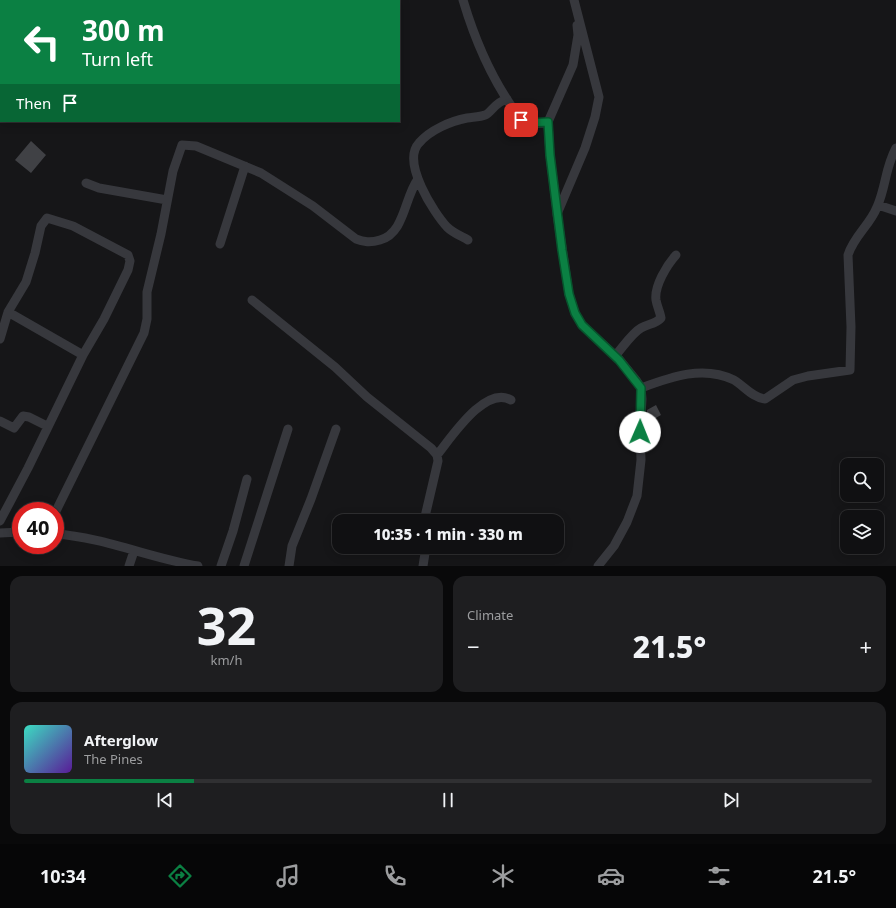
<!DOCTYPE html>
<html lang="en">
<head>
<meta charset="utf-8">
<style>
  body { margin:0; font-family:"Noto Sans",sans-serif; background:#1e1e20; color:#f1f3f6; height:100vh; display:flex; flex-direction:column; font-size:15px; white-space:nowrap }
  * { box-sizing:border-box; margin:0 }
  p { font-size:13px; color:#9c9d9f }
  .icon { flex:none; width:22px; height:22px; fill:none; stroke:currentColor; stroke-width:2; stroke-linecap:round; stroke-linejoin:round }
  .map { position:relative; height:566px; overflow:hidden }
  .details { display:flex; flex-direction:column; gap:10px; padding:10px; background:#09090a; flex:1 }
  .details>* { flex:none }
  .top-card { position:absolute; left:0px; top:0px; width:400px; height:122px; box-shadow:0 2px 10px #0003,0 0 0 1px #303032; background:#0b8043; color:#fff; overflow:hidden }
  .fabs { position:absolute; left:840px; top:458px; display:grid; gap:8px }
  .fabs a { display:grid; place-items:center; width:44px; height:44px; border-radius:8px; background:#101012; box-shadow:0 2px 10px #0003,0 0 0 1px #303032; font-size:20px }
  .speed { position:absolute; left:12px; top:502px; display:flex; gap:8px; font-size:20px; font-weight:700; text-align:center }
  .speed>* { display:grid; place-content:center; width:52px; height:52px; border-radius:50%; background:#101012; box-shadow:0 2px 10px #0003,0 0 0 1px #303032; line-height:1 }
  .speed .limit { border:6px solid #d22; background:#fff; color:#111 }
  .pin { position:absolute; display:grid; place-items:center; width:34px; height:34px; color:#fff; margin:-17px; border-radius:8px; box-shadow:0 2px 6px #0006 }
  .me { position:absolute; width:44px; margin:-22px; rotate:1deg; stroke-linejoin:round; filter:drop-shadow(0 0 3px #0008) }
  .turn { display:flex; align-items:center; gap:14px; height:84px; padding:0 16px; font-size:18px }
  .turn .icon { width:52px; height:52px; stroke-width:2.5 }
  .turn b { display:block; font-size:28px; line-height:34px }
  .then { display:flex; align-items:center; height:38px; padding:0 16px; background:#0003; gap:8px; font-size:15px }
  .big { font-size:30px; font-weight:800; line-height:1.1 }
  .details .card { flex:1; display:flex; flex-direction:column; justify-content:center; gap:6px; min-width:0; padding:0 14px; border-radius:12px; background:#1e1e20 }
  .details .dial { align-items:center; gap:0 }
  .dial b { font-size:52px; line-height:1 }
  .song { display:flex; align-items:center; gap:12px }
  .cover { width:48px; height:48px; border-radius:6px; background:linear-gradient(135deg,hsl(170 70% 55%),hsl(270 70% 35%)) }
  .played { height:4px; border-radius:2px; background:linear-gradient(90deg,#0b8043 20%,#303032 20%) }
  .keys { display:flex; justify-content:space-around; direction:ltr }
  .heat { display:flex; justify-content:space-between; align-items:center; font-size:22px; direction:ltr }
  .details .tiles { flex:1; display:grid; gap:10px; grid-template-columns:1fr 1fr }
  .card:last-child { grid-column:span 2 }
  .trip { position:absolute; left:332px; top:514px; width:232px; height:40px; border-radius:12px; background:#101012; box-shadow:0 2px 10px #0003,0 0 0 1px #303032; font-weight:800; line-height:40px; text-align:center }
  .tab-bar { display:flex; height:64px; justify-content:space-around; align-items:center; background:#060607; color:#9c9d9f }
  .tab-bar .icon { width:28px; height:28px }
  .tab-bar .selected { color:#0b8043 }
  .tab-bar b { font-size:18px; color:#f1f3f6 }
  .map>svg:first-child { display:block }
  .building { fill:#404145 }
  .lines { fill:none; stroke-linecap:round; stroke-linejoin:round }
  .minor { stroke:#37383d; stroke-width:9 }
  .route-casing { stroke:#07532c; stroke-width:10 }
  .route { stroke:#0b8043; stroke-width:7 }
</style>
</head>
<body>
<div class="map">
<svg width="896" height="566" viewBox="0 0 896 566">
  <rect width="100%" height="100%" fill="#161618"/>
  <!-- building -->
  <path class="building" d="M31 141 46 155 31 173 15 160Z
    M656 405 661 415 647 423V410Z"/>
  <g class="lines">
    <!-- minor -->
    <path class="minor" d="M289 0 290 1
      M463 0C474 37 490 75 512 107 515 111 517 116 521 120 528 125 540 124 548 122
      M574 0 599 97 595 117 585 148 557 214 569 294 575 313 582 325 619 359 636 380 641 388 642 399 640 432 641 460 637 496 627 522 614 546 598 566
      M66 1 67 0
      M0 99 1 97
      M86 183 99 188 167 200
      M878 205 896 211
      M557 212 550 155 548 122 573 65 578 35 577 25
      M468 240C461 236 453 233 447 227 434 213 401 162 419 143 430 130 451 121 467 118 473 117 480 117 485 115 492 112 494 103 507 99
      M220 244 245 166
      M252 300 335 367 367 397 431 448 437 455 438 461 424 521
      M8 312 83 355
      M0 339 8 312 26 282 35 253 41 226 47 218 73 226 128 255 130 261 128 270 104 319 83 355 28 468 0 521
      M615 356C623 347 632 333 641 328 648 324 656 324 661 318 660 312 657 306 656 300 654 286 667 265 676 255
      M641 388C671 377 703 365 734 380 744 386 753 398 765 399L793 380 808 376 850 370 851 327 848 255C854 236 870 225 877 207 886 187 885 168 896 148
      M0 421 14 428 23 416 29 417 47 426
      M437 455C451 438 485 385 511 400
      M55 513 144 333 147 319V292L161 234 173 171 182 145 196 146 261 173 313 206 356 239C364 242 370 243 380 240 405 233 404 198 418 179
      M0 533 21 532
      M55 534C103 537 150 558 198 566
      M129 566 134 551
      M221 566 233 531 247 479
      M244 566 288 429
      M289 566 292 546 311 499 336 429
      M423 566 426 547"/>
  </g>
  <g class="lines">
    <defs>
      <path id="route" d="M521 120 528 123 548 122 550 155 562 250 569 294 575 313 582 325 619 360 641 388 640 432"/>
    </defs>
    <!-- route casing -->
    <use href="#route" class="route-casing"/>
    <!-- route -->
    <use href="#route" class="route"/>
  </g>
</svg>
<div class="fabs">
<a><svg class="icon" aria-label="search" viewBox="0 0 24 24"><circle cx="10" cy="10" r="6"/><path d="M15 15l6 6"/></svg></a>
<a><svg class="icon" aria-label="layers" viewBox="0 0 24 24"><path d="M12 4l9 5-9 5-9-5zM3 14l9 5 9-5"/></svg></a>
</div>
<div class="speed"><div class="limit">40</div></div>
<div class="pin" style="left:521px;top:120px;background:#d93025"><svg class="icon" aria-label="arrive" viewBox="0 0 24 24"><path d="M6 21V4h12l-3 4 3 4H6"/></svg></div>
<svg class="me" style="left:640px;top:432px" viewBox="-20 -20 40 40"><circle r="19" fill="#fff"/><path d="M0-13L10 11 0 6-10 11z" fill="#0b8043"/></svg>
<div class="trip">10:35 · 1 min · 330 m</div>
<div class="top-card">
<div class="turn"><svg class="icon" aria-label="left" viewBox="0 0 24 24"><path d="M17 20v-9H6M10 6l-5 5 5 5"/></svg><div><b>300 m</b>Turn left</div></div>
<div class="then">Then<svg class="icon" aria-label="arrive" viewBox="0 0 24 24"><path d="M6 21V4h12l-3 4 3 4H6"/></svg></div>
</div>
</div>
<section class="details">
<div class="tiles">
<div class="card dial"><b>32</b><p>km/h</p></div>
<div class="card"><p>Climate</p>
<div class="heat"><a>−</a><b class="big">21.5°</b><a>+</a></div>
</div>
<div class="card">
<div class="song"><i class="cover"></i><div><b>Afterglow</b><p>The Pines</p></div></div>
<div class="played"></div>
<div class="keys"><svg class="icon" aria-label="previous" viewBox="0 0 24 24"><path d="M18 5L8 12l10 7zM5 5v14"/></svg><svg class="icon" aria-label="pause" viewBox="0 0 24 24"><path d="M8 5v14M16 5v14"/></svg><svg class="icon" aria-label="next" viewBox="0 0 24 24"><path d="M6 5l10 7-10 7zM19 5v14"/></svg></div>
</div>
</div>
</section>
<nav class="tab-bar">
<b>10:34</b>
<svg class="icon selected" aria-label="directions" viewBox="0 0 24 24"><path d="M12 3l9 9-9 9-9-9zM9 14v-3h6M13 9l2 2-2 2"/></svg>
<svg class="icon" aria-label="music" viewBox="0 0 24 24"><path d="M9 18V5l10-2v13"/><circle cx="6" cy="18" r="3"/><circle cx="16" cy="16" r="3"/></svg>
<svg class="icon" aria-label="phone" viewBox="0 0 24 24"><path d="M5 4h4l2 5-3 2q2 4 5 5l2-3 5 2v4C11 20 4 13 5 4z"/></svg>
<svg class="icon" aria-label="climate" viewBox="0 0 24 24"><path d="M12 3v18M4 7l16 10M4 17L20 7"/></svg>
<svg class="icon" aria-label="car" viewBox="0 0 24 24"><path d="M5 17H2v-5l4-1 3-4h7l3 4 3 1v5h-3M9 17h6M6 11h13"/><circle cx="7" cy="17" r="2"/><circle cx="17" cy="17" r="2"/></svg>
<svg class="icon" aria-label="filters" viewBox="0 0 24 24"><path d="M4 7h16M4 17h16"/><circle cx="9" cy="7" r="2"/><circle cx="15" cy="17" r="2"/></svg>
<b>21.5°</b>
</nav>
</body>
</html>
